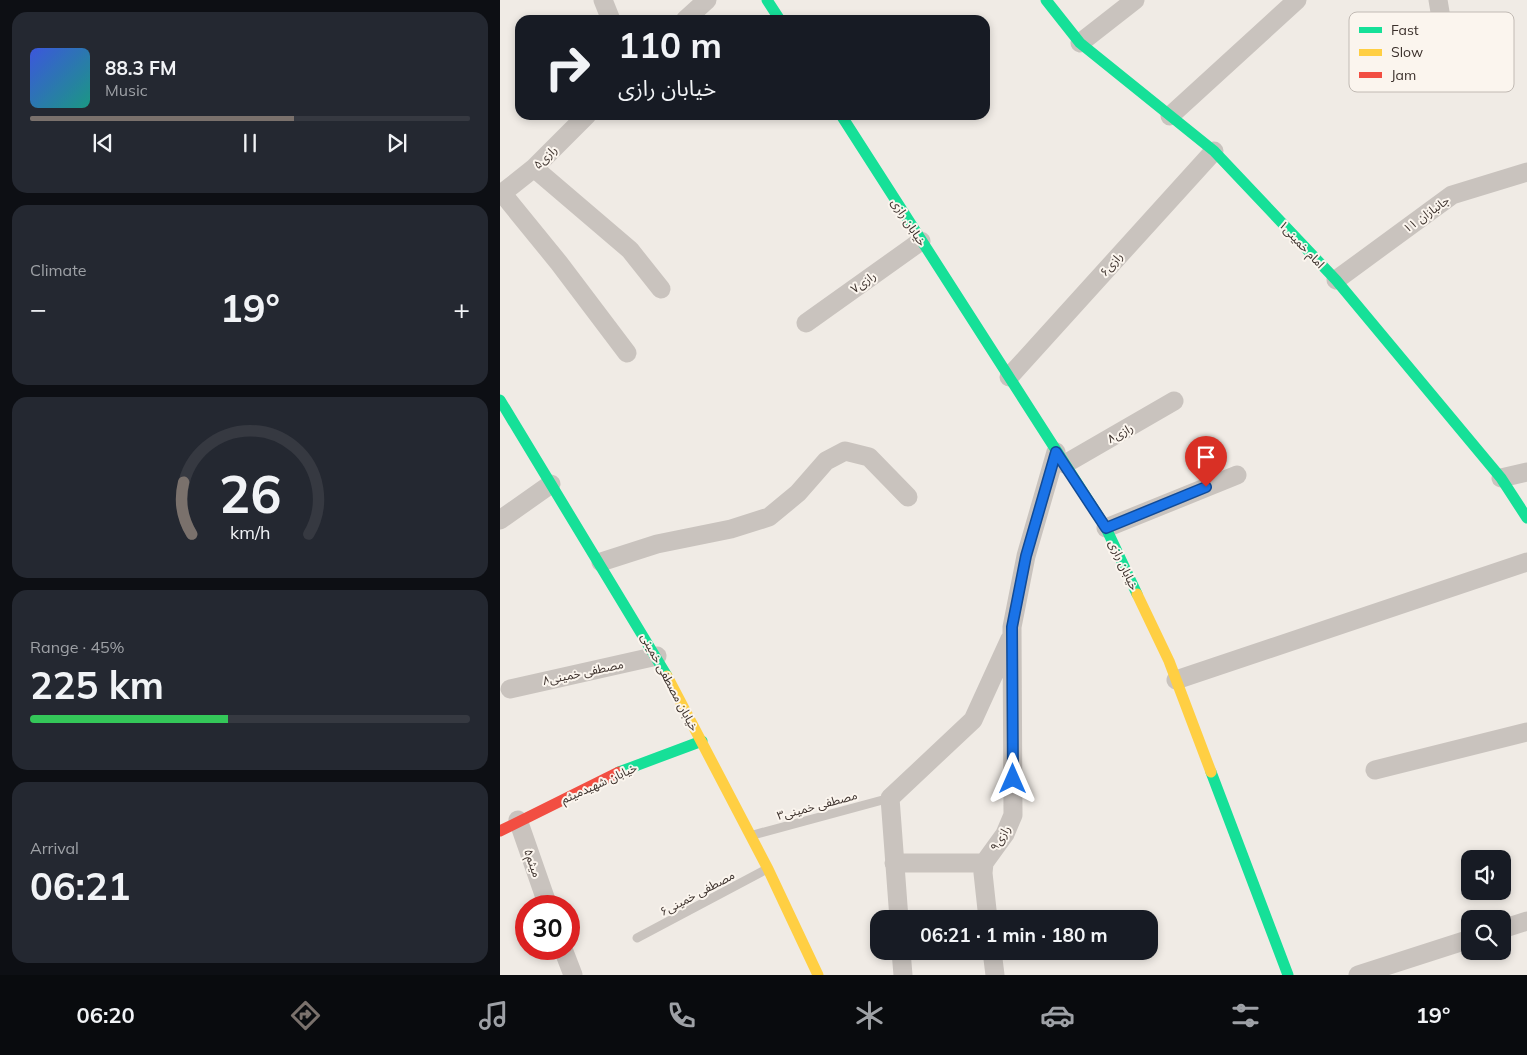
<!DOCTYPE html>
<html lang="en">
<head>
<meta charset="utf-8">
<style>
  body { margin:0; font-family:Mulish,"Noto Sans Arabic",sans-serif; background:#242831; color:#f1f3f6; height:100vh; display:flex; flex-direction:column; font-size:19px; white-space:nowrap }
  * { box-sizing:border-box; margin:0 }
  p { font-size:16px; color:#9ea1a6 }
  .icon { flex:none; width:28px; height:28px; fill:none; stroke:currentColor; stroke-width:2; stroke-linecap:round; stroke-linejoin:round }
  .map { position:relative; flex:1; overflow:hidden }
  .side { display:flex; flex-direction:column; gap:12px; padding:12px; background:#0d0f14; width:500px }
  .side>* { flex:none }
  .top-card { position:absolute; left:15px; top:15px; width:475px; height:105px; border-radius:15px; box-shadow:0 2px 8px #0003; background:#171b24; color:#f1f3f6; overflow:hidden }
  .buttons { position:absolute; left:961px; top:850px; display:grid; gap:10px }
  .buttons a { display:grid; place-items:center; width:50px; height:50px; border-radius:10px; background:#171b24; box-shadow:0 2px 8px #0003; font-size:25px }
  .speed { position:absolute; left:15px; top:895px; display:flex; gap:10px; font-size:25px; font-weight:700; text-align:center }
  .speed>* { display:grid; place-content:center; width:65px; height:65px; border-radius:50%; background:#171b24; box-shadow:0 2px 8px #0003; line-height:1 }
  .speed .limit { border:8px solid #d22; background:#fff; color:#111 }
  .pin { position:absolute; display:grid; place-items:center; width:42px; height:42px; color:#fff; margin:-51px -21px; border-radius:50% 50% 50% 0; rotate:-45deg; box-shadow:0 0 5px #0007 }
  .pin .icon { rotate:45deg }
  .me { position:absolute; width:55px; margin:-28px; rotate:0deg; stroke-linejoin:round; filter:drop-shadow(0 0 4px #0008) }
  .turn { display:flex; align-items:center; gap:18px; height:105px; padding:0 20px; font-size:22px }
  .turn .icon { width:65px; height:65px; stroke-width:2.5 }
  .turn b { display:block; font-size:35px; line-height:42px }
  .big { font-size:38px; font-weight:700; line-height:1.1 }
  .side .tile { flex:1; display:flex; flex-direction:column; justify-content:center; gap:8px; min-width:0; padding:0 18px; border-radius:15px; background:#242831 }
  .side .dial { align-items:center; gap:0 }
  .dial svg { height:130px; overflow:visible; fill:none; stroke:#363941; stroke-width:7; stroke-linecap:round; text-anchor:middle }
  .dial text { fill:#f1f3f6; stroke:none }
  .song { display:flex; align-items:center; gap:15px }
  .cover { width:60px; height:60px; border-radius:8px; background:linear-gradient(135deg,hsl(230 70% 55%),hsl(170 70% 35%)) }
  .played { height:5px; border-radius:2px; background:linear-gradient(90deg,#7a716c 60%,#363941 60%) }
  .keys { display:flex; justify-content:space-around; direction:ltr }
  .heat { display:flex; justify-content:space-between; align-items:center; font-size:28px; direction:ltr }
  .charge { height:8px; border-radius:4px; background:linear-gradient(90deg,#34c759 45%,#363941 0) }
  .trip { position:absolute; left:370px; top:910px; width:288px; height:50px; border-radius:15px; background:#171b24; box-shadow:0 2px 8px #0003; font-weight:700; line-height:50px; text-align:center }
  .tabs { display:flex; height:80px; justify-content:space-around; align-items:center; background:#090b0e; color:#9ea1a6 }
  .tabs .icon { width:35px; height:35px }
  .tabs .on { color:#7a716c }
  .tabs b { font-size:22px; color:#f1f3f6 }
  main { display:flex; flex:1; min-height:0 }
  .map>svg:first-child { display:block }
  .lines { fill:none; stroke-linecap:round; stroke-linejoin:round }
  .lane { stroke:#c9c3be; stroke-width:9 }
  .street { stroke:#c9c3be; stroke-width:19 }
  .fast { stroke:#16e098; stroke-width:11 }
  .slow { stroke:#ffcf43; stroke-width:11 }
  .jam { stroke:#f24e42; stroke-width:11 }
  .route-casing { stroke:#114b97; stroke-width:12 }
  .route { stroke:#1a73e8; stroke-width:9 }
  .labels { text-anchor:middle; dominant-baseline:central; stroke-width:4; stroke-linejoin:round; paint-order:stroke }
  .street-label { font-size:12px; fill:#3b302b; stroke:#fbf5ee }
  .key { fill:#fbf5ee; stroke:#c1bab4; stroke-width:1 }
  .key-label { font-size:14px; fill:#3b302b }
</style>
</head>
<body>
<main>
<section class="side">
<div class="tile">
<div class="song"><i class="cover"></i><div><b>88.3 FM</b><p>Music</p></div></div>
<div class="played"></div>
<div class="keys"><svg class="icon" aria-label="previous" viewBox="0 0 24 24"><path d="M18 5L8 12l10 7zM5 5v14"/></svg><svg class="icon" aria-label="pause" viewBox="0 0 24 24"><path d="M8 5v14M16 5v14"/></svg><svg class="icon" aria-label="next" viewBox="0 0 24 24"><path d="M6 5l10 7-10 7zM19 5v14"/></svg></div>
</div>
<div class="tile"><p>Climate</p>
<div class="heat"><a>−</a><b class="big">19°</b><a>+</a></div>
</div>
<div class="tile dial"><svg viewBox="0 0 100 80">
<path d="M14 69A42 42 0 1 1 86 69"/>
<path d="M14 69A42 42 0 0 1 9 37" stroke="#7a716c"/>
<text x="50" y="56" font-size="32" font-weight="700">26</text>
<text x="50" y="72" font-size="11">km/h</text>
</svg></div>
<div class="tile"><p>Range · 45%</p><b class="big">225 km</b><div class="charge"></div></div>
<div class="tile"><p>Arrival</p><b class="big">06:21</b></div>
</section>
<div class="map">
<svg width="1027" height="975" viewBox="0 0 1027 975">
  <rect width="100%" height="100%" fill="#f0ebe5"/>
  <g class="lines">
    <!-- lane -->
    <path class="lane" d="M253 835 390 798
      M137 938 265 870"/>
    <!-- street -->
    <path class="street" d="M103 0 111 20
      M938 0 945 42
      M185 20 207 0
      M580 43 635 0
      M670 116 797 0
      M34 168 130 250 161 289
      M2 193 59 263 127 353
      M0 195 34 168 87 115
      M836 280 952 195 1027 172
      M306 323 421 241
      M509 377 714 151
      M565 464 674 401
      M1001 478 1027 472
      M0 520 51 484
      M606 528 737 475
      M101 562 157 544 231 529 269 517 298 493 326 461 345 451 369 457 408 497
      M676 680 1027 562
      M10 689 157 656
      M875 770 1027 732
      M18 820 48 906
      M394 863H484
      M399 919 390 798 473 720 510 639
      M488 919 483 873 484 863 505 834 513 815 512 627 526 556 556 452
      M1002 929 1027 921
      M63 949 73 975
      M401 951 403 975
      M492 951 495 975
      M858 975 970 939"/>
    <!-- fast -->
    <path class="fast" d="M267 0 280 20
      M546 0 580 43 714 151 836 280 1001 478 1027 518
      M341 115 606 528 637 594
      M0 400 167 676
      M119 772 202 741
      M711 772 788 975"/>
    <!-- slow -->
    <path class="slow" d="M637 594 669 661 711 772
      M167 676 268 869 318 975"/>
    <!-- jam -->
    <path class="jam" d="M0 831 119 772"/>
  </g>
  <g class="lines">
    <defs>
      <path id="route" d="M513 779 512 627 526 556 556 452 606 528 706 487"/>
    </defs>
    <!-- route casing -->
    <use href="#route" class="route-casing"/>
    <!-- route -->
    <use href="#route" class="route"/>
  </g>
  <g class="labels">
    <!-- street labels -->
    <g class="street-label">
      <text transform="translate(45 157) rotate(-44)">رازی۵</text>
      <text transform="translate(926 214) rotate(-36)">جانبازان ۱۱</text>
      <text transform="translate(409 222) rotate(57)">خیابان رازی</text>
      <text transform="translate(802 244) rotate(47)">امام خمینی۱</text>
      <text transform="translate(611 264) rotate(-48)">رازی۶</text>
      <text transform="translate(363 282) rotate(-36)">رازی۷</text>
      <text transform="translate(620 433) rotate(-29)">رازی۸</text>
      <text transform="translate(624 565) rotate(65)">خیابان رازی</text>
      <text transform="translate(83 672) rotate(-12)">مصطفی خمینی۸</text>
      <text transform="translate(170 682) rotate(62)">خیابان مصطفی خمینی</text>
      <text transform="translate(99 783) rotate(-24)">خیابان شهیدمیثم</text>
      <text transform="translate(317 805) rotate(-15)">مصطفی خمینی۳</text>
      <text transform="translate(500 838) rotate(-59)">رازی۹</text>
      <text transform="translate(33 863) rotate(71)">میثم۵</text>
      <text transform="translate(197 893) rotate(-28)">مصطفی خمینی۶</text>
    </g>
  </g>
  <!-- legend -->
  <rect x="849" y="12" width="165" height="80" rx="8" class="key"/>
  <rect x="859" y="27" width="23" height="6" fill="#16e098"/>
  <rect x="859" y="49" width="23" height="7" fill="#ffcf43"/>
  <rect x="859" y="72" width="23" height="6" fill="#f24e42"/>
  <g class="key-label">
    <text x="891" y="35">Fast</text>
    <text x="891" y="57">Slow</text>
    <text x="891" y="80">Jam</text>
  </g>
</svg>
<div class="buttons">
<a><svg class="icon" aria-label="sound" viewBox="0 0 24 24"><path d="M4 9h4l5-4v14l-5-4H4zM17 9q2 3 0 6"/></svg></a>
<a><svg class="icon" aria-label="search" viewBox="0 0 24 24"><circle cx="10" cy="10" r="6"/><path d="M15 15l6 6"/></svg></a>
</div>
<div class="speed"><div class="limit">30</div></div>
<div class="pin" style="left:706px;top:487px;background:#d93025"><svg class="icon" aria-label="arrive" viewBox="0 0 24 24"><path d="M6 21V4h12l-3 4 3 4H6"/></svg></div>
<svg class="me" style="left:513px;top:779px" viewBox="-20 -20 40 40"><path d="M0-17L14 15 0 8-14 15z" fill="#1a73e8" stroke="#fff" stroke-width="4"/></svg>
<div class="trip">06:21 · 1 min · 180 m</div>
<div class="top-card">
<div class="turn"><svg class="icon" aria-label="right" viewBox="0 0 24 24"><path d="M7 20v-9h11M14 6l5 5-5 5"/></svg><div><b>110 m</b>خیابان رازی</div></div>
</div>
</div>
</main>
<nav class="tabs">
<b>06:20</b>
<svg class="icon on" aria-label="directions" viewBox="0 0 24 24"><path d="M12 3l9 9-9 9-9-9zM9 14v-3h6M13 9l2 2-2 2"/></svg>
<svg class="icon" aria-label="music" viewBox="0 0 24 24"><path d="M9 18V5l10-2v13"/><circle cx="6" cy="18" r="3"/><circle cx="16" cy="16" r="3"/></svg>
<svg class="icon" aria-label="phone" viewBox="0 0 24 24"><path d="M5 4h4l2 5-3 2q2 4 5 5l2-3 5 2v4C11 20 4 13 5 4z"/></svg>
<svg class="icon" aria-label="climate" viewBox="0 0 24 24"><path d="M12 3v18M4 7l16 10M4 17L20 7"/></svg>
<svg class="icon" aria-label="car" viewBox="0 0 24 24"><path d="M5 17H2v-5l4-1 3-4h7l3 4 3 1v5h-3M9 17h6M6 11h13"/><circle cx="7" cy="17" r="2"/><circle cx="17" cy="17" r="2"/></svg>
<svg class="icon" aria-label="filters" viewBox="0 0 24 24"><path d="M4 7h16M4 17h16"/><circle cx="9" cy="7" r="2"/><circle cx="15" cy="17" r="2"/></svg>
<b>19°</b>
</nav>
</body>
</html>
